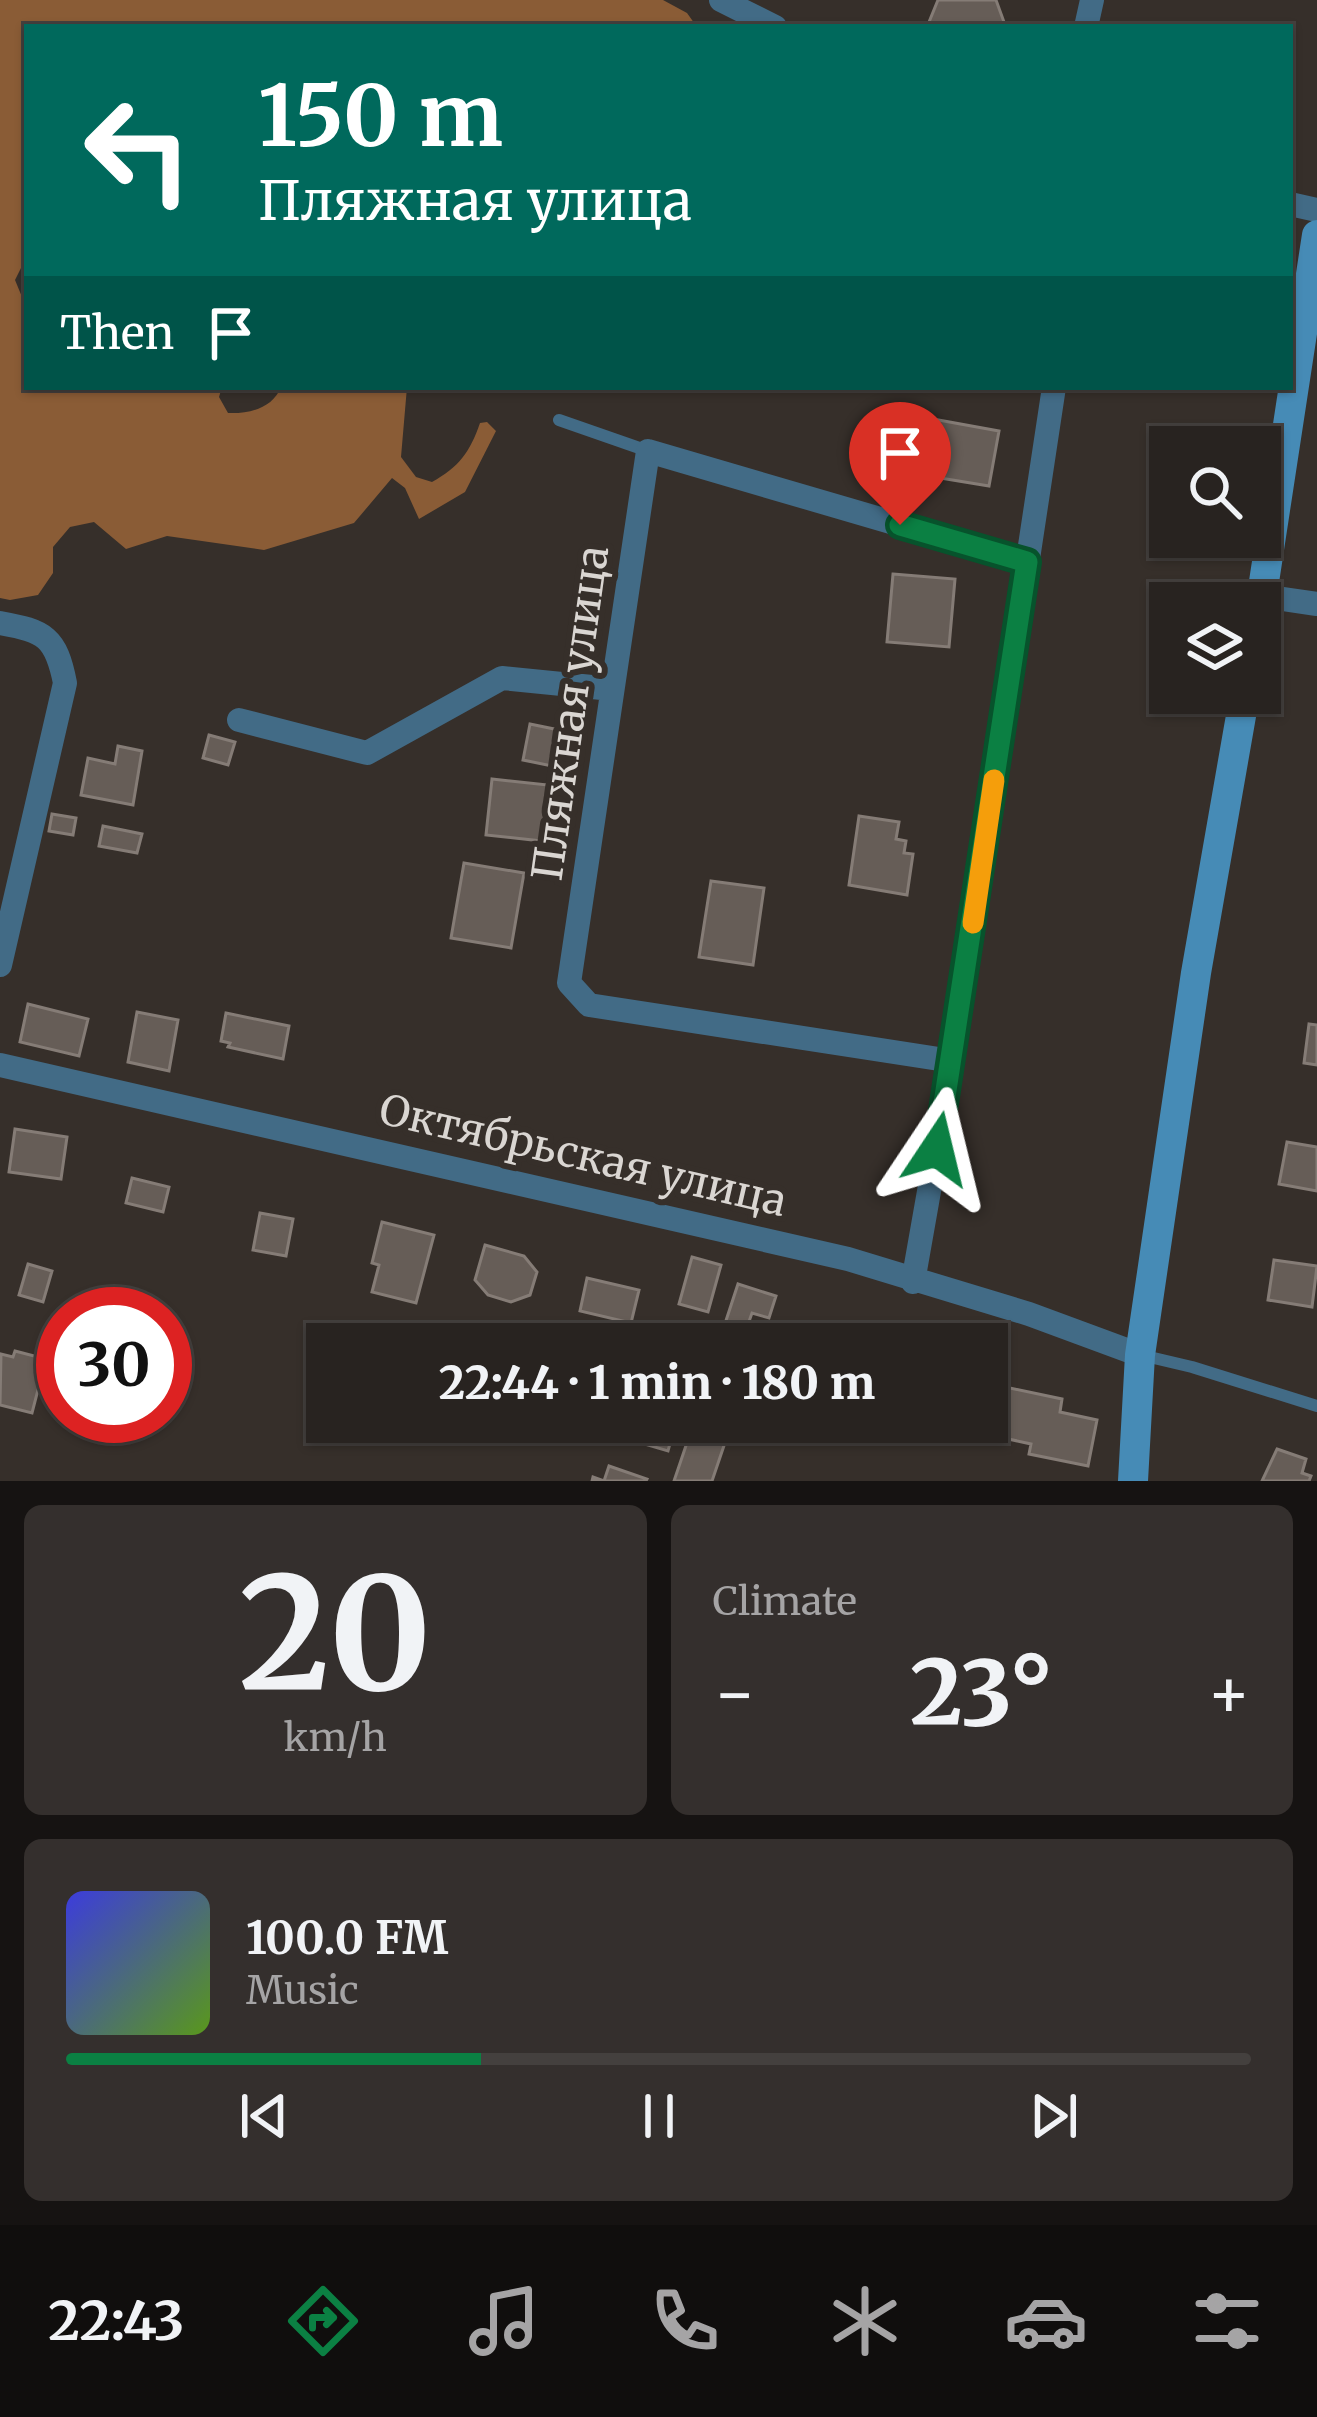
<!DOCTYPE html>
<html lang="en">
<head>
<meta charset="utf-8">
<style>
  body { margin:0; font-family:Merriweather,serif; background:#342f2d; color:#f1f3f6; height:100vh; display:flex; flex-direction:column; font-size:45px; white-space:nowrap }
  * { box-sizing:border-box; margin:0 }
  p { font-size:39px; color:#a5a4a5 }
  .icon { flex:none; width:66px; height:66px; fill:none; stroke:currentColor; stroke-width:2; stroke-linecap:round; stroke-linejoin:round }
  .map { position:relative; height:1481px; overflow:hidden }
  .drawer { display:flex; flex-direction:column; gap:24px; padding:24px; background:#161312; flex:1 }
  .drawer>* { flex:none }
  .top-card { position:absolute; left:24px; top:24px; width:1269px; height:366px; border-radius:0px; box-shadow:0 3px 9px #0004,0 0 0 3px #44403e; background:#00695c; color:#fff; overflow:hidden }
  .fabs { position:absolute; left:1149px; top:426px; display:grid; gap:24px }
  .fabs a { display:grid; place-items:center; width:132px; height:132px; border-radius:0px; background:#282320; box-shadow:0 3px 9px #0004,0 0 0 3px #44403e; font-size:60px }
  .speed { position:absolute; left:36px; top:1287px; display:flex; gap:24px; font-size:60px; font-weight:700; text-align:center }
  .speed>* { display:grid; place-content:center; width:156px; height:156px; border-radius:50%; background:#282320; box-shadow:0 3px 9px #0004,0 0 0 3px #44403e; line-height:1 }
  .speed .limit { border:18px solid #d22; background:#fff; color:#111 }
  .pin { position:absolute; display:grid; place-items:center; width:102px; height:102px; color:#fff; margin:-123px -51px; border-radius:50% 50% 50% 0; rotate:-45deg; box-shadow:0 0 12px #0007 }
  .pin .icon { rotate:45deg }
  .me { position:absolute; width:132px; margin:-66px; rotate:10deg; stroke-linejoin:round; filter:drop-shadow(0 0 9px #0008) }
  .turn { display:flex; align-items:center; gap:42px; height:252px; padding:0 36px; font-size:54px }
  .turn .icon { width:156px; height:156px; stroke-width:2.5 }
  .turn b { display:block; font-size:84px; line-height:102px }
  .then { display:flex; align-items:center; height:114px; padding:0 36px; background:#0003; gap:24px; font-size:45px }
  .big { font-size:90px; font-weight:800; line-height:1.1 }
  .drawer .widget { flex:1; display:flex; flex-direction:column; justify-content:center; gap:18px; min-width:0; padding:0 42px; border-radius:18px; background:#342f2d }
  .drawer .dial { align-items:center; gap:0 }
  .dial b { font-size:156px; line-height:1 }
  .song { display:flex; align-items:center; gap:36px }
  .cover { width:144px; height:144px; border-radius:18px; background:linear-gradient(135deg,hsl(240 70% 55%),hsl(90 70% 35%)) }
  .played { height:12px; border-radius:6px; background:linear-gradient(90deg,#0b8043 35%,#44403e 35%) }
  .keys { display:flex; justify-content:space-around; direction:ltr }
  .heat { display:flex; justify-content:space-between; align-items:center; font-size:66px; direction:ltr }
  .drawer .tiles { flex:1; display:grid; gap:24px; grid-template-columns:1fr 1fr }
  .widget:last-child { grid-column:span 2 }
  .trip { position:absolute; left:306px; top:1323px; width:702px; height:120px; border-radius:0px; background:#282320; box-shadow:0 3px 9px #0004,0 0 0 3px #44403e; font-weight:800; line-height:120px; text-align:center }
  .dock { display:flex; height:192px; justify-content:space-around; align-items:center; background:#100e0d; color:#a5a4a5 }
  .dock .icon { width:84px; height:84px }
  .dock .active { color:#0b8043 }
  .dock b { font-size:54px; color:#f1f3f6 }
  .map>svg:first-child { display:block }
  .water { fill:#8a5c36 }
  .building { fill:#665d57; stroke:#857c76; stroke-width:3 }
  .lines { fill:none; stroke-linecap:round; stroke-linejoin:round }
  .service { stroke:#426b86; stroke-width:12 }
  .minor { stroke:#426b86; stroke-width:24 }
  .secondary { stroke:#468bb6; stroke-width:30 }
  .route-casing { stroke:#07532c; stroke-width:30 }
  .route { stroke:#0b8043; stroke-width:21 }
  .slow { stroke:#f59e0b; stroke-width:21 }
  .labels { text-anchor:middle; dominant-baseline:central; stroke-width:12; stroke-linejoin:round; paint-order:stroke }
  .street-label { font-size:42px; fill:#dad6d2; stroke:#362f2a }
</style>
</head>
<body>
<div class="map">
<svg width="1317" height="1481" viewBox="0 0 1317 1481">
  <rect width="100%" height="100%" fill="#362f2a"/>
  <!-- water -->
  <path class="water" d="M0 0H663L687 13 697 27H27V256L15 280 27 309V387H222L219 397 228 413C249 414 273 408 281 387H407L401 457 416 477 432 482C459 467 470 452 480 423L487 422 496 431 465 492 419 519 405 488 392 478 354 523 264 550 167 536 126 549 94 522 70 527 53 547V573L38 595 10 600 0 598Z"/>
  <!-- building -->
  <path class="building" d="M938 0H996L1004 22 1001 27H927Z
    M933 419 999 431 989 486 922 475Z
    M893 574 955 579 949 647 887 642Z
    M530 724 559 730 552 766 523 760Z
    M209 735 235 742 228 765 203 758Z
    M118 746 142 751 133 805 81 795 88 758 115 764Z
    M492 779 548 785 542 841 486 835Z
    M52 814 76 818 73 835 49 831Z
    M859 816 899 822 896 839 906 841 904 853 913 854 907 895 849 885Z
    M103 826 142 834 137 853 99 846Z
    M464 863 524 873 511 948 451 938Z
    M711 881 764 888 753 965 699 957Z
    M28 1004 88 1019 79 1056 20 1042Z
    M137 1012 178 1020 169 1071 128 1062Z
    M226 1013 289 1026 283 1059 228 1047 230 1043 221 1041Z
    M1309 1024 1317 1025V1065L1304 1063Z
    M15 1129 67 1137 61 1179 9 1172Z
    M1287 1142 1317 1147V1191L1279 1184Z
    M132 1178 169 1187 163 1212 126 1203Z
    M260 1213 293 1219 286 1256 253 1250Z
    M382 1222 434 1235 416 1303 372 1292 379 1265 372 1263Z
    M485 1245 524 1256 537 1272 530 1295 511 1302 488 1295 475 1280Z
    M692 1257 721 1265 708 1312 679 1304Z
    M1274 1260 1317 1266 1312 1307 1268 1300Z
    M28 1264 52 1271 43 1302 19 1295Z
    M587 1278 639 1290 631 1323 580 1311Z
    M738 1284 776 1296 769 1318 752 1313 741 1344H724L719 1342Z
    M15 1351 46 1359 32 1413 0 1405 1 1354 13 1357Z
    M1005 1387 1062 1399 1060 1412 1097 1420 1088 1466 1029 1454 1031 1444 995 1436Z
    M619 1422 646 1424 676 1422 668 1451 614 1435Z
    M694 1422H732L712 1481H674Z
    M897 1422H952L948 1443 895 1432Z
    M1277 1449 1306 1459 1302 1473 1311 1476 1309 1481H1262Z
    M609 1466 647 1479 646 1481H592L593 1477 604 1481Z"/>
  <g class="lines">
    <!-- service -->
    <path class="service" d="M559 420 648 451
      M1141 1355 1192 1367 1317 1406"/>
    <!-- minor -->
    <path class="minor" d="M721 0 775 27
      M1086 27 1092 0
      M1290 204 1317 210
      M1262 596 1317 604
      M0 623C45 631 56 637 65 683L0 965
      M239 720 367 753 502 678 612 689
      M952 1061 589 1005 569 983 648 451 1027 562
      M0 1065 848 1259 1029 1314 1140 1355
      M913 1282 952 1061 1054 387"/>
    <!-- secondary -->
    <path class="secondary" d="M1260 608 1317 235
      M1133 1481 1140 1355 1196 973 1245 693"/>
  </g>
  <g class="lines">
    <defs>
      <path id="route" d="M900 525 1027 562 937 1149"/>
    </defs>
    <!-- route casing -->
    <use href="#route" class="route-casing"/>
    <!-- route -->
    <use href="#route" class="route"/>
    <!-- slow -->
    <path class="slow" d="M973 923 994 780"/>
  </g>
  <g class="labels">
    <!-- street labels -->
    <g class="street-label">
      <text transform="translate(570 713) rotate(-82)">Пляжная улица</text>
      <text transform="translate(583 1155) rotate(13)">Октябрьская улица</text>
    </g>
  </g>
</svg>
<div class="fabs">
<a><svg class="icon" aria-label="search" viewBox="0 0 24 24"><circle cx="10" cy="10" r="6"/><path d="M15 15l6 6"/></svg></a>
<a><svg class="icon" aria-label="layers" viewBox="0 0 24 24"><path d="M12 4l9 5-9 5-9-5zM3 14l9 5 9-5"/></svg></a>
</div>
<div class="speed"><div class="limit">30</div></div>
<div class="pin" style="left:900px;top:525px;background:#d93025"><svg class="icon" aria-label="arrive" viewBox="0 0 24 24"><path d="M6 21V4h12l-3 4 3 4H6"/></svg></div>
<svg class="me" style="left:937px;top:1149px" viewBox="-20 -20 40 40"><path d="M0-17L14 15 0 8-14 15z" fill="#0b8043" stroke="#fff" stroke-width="4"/></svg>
<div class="trip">22:44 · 1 min · 180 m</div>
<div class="top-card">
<div class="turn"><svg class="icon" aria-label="left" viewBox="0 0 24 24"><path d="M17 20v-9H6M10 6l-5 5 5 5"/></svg><div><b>150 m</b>Пляжная улица</div></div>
<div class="then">Then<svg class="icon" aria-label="arrive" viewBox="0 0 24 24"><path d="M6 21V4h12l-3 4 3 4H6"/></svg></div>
</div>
</div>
<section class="drawer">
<div class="tiles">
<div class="widget dial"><b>20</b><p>km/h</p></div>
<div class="widget"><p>Climate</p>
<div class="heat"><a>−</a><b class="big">23°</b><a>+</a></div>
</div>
<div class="widget">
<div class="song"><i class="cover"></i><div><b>100.0 FM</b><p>Music</p></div></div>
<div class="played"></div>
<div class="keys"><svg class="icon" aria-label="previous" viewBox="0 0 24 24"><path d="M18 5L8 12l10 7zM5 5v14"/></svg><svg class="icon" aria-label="pause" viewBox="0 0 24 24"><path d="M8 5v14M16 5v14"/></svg><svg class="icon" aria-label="next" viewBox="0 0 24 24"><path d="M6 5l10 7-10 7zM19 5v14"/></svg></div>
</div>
</div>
</section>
<nav class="dock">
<b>22:43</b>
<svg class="icon active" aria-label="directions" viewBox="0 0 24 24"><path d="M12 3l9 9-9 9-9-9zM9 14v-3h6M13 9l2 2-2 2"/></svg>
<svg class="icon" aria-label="music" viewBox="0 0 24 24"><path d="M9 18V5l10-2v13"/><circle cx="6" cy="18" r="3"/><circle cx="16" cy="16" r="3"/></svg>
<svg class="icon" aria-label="phone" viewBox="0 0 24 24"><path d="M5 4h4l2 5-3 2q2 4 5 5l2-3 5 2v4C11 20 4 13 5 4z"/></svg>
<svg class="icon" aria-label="climate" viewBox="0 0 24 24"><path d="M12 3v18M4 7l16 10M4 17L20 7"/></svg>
<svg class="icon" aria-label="car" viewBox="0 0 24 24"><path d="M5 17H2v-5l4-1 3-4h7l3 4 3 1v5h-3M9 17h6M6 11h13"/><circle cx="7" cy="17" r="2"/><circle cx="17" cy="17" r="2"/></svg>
<svg class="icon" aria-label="filters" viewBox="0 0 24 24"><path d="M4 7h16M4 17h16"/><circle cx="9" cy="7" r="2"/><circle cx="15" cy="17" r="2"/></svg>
</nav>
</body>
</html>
